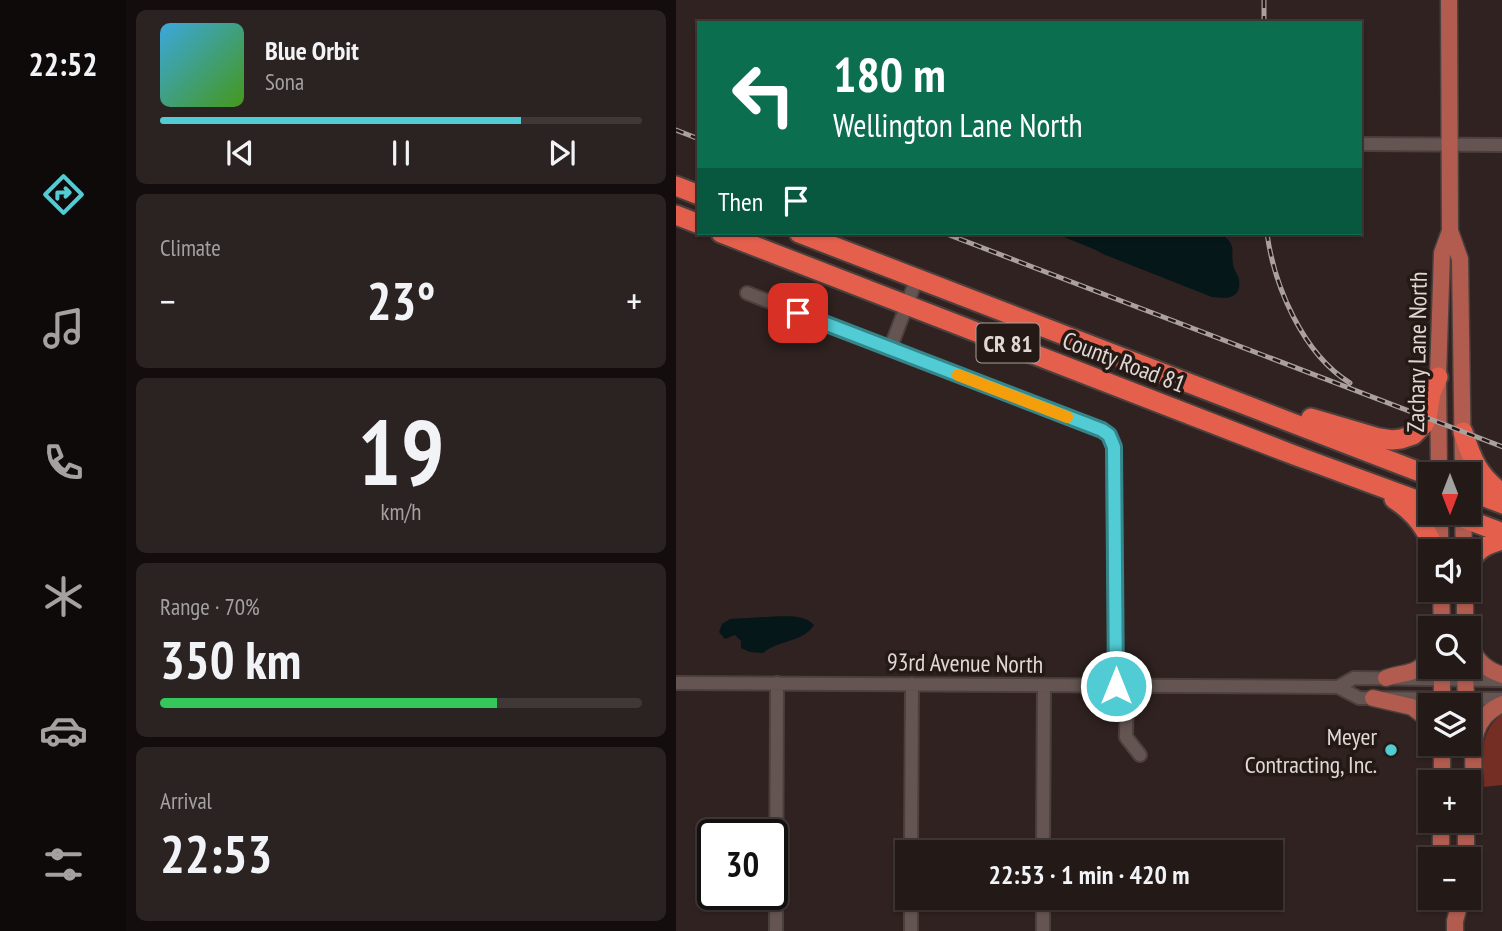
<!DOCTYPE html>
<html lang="en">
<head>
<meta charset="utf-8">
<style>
  body { margin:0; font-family:"PT Sans Narrow",sans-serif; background:#2b2321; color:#f1f3f6; height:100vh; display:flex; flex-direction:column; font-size:26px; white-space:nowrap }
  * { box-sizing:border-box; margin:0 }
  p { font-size:23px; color:#a3a1a2 }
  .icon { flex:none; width:38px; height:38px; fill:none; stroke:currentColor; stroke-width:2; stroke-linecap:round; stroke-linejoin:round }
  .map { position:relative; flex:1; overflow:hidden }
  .drawer { display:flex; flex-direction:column; gap:10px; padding:10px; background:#130e0d; width:550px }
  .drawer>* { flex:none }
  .top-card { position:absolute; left:21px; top:21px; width:665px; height:214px; border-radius:0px; box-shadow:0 2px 5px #0004,0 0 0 2px #403837; background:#0b6e4f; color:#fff; overflow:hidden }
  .needle { width:46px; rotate:180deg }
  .buttons { position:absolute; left:742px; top:462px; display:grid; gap:14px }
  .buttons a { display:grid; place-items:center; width:63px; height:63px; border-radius:0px; background:#231a18; box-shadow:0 2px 5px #0004,0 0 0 2px #403837; font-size:35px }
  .speed { position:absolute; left:21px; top:819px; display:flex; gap:14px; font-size:35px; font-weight:700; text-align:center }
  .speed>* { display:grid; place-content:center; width:91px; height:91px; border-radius:50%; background:#231a18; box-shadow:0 2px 5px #0004,0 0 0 2px #403837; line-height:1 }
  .speed .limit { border:4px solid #111; border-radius:10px; background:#fff; color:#111 }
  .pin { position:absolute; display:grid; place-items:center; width:60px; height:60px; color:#fff; margin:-30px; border-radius:14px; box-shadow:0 4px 10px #0006 }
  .me { position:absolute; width:77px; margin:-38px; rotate:0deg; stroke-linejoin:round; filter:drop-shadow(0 0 5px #0008) }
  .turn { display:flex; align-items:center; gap:24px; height:147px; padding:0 21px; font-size:32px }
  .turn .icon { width:91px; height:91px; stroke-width:2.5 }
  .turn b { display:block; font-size:49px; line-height:60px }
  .then { display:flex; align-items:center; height:66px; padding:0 21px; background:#0003; gap:14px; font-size:26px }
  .big { font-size:52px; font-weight:700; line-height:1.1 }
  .drawer .tile { flex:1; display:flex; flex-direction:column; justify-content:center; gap:10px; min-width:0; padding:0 24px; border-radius:10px; background:#2b2321 }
  .drawer .dial { align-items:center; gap:0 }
  .dial b { font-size:91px; line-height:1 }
  .song { display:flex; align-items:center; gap:21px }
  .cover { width:84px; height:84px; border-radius:10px; background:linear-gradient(135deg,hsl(200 70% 55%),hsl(100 70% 35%)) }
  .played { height:7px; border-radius:4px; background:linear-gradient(90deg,#51ccd4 75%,#403837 75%) }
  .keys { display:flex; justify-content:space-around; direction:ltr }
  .heat { display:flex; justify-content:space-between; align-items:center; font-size:38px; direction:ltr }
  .charge { height:10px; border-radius:5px; background:linear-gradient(90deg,#34c759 70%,#403837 0) }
  .trip { position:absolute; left:219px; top:840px; width:388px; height:70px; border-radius:0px; background:#231a18; box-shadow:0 2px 5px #0004,0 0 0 2px #403837; font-weight:700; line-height:70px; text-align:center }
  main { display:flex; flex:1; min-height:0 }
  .tab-bar { display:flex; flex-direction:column; width:126px; justify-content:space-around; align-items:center; background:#0e0a0a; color:#a3a1a2 }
  .tab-bar .icon { width:49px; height:49px }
  .tab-bar .active { color:#51ccd4 }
  .tab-bar b { font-size:32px; color:#f1f3f6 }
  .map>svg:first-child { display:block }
  .green { fill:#742e23 }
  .water { fill:#051718 }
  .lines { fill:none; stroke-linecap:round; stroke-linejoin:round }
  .minor-casing { stroke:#4c403e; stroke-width:16 }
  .major-casing { stroke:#4c403e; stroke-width:19 }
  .highway-casing { stroke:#4c403e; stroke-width:23 }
  .minor { stroke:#645552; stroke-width:12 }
  .major { stroke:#b15c4f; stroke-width:16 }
  .highway { stroke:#e4604d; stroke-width:19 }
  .rail-casing { stroke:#aaa09e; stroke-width:5 }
  .rail { stroke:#251916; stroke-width:2.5; stroke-dasharray:8; stroke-linecap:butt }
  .route-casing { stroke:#35858a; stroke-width:18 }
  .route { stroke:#51ccd4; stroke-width:12 }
  .slow { stroke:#f59e0b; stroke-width:12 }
  .poi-dot { fill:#51ccd4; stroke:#251916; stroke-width:2.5 }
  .labels { text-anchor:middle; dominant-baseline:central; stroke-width:7; stroke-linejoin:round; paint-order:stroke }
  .shield { fill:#251916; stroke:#a99f9c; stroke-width:2 }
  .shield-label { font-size:23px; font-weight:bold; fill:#e1d8d6 }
  .street-label { font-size:24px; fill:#e1d8d6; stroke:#251916 }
  .poi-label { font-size:24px; fill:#e1d8d6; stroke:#251916; text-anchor:end }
</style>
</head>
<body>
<main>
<nav class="tab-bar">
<b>22:52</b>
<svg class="icon active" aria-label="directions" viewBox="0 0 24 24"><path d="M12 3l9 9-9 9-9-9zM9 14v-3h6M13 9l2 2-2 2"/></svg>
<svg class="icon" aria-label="music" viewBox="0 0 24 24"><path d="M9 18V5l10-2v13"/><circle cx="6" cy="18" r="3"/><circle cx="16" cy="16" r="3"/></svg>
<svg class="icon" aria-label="phone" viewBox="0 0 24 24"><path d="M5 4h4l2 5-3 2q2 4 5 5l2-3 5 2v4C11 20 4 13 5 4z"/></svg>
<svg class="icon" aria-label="climate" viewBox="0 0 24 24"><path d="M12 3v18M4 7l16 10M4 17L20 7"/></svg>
<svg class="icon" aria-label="car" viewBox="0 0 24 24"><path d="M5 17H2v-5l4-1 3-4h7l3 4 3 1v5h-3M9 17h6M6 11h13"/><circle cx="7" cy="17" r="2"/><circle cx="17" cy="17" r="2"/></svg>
<svg class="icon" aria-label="filters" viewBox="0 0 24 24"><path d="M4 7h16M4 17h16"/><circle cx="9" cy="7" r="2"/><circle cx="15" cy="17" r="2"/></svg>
</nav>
<section class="drawer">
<div class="tile">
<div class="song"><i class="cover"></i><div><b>Blue Orbit</b><p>Sona</p></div></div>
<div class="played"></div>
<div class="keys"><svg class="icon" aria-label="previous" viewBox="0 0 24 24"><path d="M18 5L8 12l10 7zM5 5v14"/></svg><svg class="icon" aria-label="pause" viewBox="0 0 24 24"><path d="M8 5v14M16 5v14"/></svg><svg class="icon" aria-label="next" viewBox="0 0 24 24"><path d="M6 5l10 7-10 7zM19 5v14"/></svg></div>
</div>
<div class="tile"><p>Climate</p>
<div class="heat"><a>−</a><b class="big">23°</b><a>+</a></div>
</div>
<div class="tile dial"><b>19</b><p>km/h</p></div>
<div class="tile"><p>Range · 70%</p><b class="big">350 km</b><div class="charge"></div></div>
<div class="tile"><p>Arrival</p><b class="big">22:53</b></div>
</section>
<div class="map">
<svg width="827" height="931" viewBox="0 0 827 931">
  <rect width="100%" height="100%" fill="#2f2220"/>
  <!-- green -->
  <path class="green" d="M826 714V785L808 787C807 759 801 733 826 714Z"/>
  <!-- water -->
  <path class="water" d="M378 233H544C563 246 553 250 558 268 559 272 562 275 563 279 566 299 551 299 536 297L427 254 420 250Z
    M90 617C105 617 127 613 138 625 128 642 102 640 87 653L74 652 65 648V641L59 635 49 639 43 632 46 624 54 619Z"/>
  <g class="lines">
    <defs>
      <path id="minor" d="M684 144 827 145
        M71 293 426 430 433 435 437 447 440 686
        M214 349 241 278
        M0 683 662 687 683 698 827 699
        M451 686 450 737 464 755
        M662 687 678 678 827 680
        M235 852 236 684
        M367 852 368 685
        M100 931 101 683
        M235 931V898
        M367 931V898"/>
      <path id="major" d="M773 0 774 231 784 259 787 474
        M763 474 762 377 766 253 774 231
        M764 513V551
        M787 513 788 551
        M765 590 766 628
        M789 590V628
        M793 640C797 658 810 670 827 675
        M789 667 790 705
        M710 678C730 671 740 676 754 657
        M697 698 736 707 754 721
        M766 705V667
        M766 782V744
        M793 818C808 780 778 724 827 704
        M765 821V859
        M790 859V821
        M779 931V921L785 898"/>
      <path id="highway" d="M0 186 23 195
        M0 215 23 224
        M45 233 618 455 754 505
        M123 233 754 476
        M635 418 703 438 716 440 725 439 737 435 748 424 751 418 755 393 762 377
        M787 432C796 459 802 476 827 494
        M793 491 827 504
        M718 499C741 514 749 528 760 551
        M774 513 827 533
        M793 567C798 550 810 544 827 540"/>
    </defs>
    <!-- minor casing -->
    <use href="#minor" class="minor-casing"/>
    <!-- major casing -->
    <use href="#major" class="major-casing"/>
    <!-- highway casing -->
    <use href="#highway" class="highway-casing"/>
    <!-- minor -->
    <use href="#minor" class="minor"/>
    <!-- major -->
    <use href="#major" class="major"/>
    <!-- highway -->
    <use href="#highway" class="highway"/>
    <defs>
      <path id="rail" d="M588 0V23
        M0 130 23 139
        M268 233 827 447
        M591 233C598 286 627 354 674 383"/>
    </defs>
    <!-- rail casing -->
    <use href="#rail" class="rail-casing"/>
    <!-- rail -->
    <use href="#rail" class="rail"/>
  </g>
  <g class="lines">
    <defs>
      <path id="route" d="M122 313 426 430 433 435 438 447 440 686"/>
    </defs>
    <!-- route casing -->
    <use href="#route" class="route-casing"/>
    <!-- route -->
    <use href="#route" class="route"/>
    <!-- slow -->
    <path class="slow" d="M282 375 391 417"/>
  </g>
  <!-- markers -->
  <circle class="poi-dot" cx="715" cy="750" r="7"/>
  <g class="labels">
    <!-- shield labels -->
    <rect class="shield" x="300.5" y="323.5" width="63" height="39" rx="5"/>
    <g class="shield-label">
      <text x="332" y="343">CR 81</text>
    </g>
    <!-- street labels -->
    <g class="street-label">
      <text transform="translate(741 352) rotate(-89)">Zachary Lane North</text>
      <text transform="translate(448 362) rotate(21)">County Road 81</text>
      <text transform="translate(289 663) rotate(1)">93rd Avenue North</text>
    </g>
    <!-- poi labels -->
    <g class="poi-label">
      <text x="701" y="736">Meyer<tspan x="701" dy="28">Contracting, Inc.</tspan></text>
    </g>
  </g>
</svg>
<div class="buttons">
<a><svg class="needle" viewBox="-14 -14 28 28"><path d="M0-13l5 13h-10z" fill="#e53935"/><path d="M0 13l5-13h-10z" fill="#a3a1a2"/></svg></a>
<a><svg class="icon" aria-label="sound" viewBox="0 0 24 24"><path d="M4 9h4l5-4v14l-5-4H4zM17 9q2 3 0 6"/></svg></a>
<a><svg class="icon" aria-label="search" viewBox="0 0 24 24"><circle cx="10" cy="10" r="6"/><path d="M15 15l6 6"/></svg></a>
<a><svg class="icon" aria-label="layers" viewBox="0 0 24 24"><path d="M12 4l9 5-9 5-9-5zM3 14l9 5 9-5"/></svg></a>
<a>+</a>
<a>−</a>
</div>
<div class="speed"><div class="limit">30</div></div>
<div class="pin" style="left:122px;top:313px;background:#d93025"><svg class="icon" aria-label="arrive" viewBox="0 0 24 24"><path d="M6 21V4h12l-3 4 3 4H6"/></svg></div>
<svg class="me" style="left:440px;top:686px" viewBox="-20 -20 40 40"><circle r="17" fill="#51ccd4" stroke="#fff" stroke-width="3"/><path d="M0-11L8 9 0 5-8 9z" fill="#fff"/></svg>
<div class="trip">22:53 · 1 min · 420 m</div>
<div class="top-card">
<div class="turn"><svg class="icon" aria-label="left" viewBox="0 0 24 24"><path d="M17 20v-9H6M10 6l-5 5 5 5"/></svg><div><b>180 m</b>Wellington Lane North</div></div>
<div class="then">Then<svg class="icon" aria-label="arrive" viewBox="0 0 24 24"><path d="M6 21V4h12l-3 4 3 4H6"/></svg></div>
</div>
</div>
</main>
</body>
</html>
